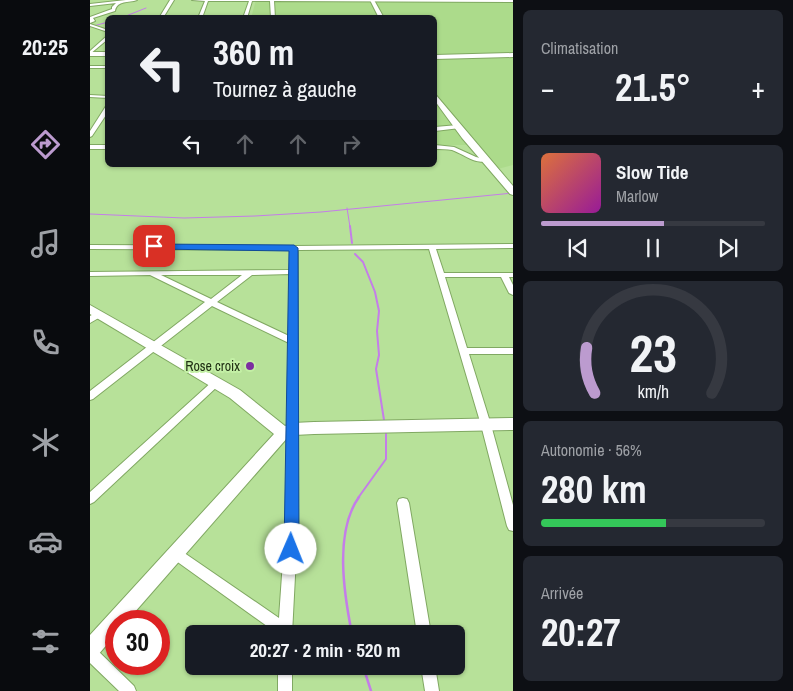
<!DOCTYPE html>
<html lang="fr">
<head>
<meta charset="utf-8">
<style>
  body { margin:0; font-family:"Archivo Narrow",sans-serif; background:#242831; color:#f1f3f6; height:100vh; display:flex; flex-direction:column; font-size:19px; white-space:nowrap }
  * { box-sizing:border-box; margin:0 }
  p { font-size:16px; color:#9ea1a6 }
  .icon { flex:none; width:28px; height:28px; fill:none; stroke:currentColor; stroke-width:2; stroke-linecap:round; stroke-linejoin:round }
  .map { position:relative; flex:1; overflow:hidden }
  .side { display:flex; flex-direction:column; gap:10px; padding:10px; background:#0d0f14; width:280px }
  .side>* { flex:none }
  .hud { position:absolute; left:15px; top:15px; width:332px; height:152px; border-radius:8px; box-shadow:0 1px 4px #0004; background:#171b24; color:#f1f3f6; overflow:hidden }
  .speed { position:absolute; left:15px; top:610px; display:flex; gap:10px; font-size:25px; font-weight:700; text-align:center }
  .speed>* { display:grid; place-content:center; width:65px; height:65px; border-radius:50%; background:#171b24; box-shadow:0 1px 4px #0004; line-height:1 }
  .speed .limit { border:8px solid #d22; background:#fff; color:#111 }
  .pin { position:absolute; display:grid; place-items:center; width:42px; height:42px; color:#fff; margin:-21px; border-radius:10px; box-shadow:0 2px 8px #0006 }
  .me { position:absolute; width:55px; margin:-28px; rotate:1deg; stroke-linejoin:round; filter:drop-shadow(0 0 4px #0008) }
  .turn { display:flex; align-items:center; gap:18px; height:105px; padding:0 25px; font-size:22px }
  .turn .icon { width:65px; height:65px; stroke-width:2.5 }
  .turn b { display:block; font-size:35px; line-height:42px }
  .lanes { display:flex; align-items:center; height:48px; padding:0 25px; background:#0003; justify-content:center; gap:25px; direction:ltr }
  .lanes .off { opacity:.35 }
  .big { font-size:38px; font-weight:700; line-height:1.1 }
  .side .card { flex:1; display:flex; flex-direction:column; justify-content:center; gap:8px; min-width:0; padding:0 18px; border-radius:8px; background:#242831 }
  .side .dial { align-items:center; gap:0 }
  .dial svg { height:130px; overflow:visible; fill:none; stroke:#363941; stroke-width:7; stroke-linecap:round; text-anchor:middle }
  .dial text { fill:#f1f3f6; stroke:none }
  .song { display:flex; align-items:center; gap:15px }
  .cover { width:60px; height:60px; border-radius:8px; background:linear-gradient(135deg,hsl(20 70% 55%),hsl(300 70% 35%)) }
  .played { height:5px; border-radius:2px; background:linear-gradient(90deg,#bc9bcf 55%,#363941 55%) }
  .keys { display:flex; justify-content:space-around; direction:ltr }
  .heat { display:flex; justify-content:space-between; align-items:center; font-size:28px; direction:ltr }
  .charge { height:8px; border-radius:4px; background:linear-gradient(90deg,#34c759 56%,#363941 0) }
  .trip { position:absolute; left:95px; top:625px; width:280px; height:50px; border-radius:8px; background:#171b24; box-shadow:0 1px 4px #0004; font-weight:700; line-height:50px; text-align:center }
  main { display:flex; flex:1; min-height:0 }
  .menu { display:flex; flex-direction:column; width:90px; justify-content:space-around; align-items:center; background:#090b0e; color:#9ea1a6 }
  .menu .icon { width:35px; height:35px }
  .menu .selected { color:#bc9bcf }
  .menu b { font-size:22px; color:#f1f3f6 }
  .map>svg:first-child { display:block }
  .built { fill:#acdb8b }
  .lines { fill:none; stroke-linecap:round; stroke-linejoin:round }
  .stream-far2 { stroke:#c47de9; stroke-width:1 }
  .stream-far1 { stroke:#c47de9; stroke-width:2 }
  .stream { stroke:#c47de9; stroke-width:2.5 }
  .street-casing { stroke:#80a862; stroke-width:2 }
  .secondary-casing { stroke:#80a862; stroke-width:2 }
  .street { fill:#fff; fill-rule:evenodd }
  .secondary { fill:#fff; fill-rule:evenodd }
  .route { fill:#1a73e8; stroke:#114b97 }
  .poi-dot { fill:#7c2fa0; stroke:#c3efa5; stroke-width:2 }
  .labels { text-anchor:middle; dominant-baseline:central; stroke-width:4; stroke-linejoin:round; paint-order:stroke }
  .poi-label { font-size:14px; fill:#203014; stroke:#c3efa5; text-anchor:end }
</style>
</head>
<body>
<main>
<nav class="menu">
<b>20:25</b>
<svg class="icon selected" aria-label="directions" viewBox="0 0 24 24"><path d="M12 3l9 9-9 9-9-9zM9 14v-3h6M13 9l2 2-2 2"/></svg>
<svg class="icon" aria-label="music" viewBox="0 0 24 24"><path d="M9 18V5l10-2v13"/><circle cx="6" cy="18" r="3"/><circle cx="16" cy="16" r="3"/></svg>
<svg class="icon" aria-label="phone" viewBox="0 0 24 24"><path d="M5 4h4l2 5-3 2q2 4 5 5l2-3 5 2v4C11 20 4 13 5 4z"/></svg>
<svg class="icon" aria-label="climate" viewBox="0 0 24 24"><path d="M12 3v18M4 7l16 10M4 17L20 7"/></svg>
<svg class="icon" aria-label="car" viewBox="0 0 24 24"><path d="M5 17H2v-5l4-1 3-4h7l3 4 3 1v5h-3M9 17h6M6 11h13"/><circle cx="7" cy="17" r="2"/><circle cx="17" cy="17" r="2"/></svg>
<svg class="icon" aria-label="filters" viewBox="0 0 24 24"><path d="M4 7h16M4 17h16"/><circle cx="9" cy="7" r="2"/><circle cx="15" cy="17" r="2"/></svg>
</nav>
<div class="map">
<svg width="423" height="691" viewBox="0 0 423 691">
  <rect width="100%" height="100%" fill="#b7e199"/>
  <!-- built -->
  <path class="built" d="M166 0H423V165L404 170 382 145H345V18H161Z"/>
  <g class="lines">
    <!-- stream-far2 -->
    <path class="stream-far2" d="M31 18 56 8
      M0 27 18 22
      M257 208 260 227
      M0 214 94 218 165 216 231 212 423 193"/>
    <!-- stream-far1 -->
    <path class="stream-far1" d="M260 226 262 243
      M265 254 273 262 285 292 289 311 287 331 289 355 286 369 294 420
      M268 498 296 459V431"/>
    <!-- stream -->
    <path class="stream" d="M262 634C254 594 244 532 269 497
      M273 666 281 691"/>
    <defs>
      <path id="street" d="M36 0H47C39 3 27 0 25 11L3 18 5 21 0 23V17L22 9V7L26 3 0 6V4Z
        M80 0H84L73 18H69Z
        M102 0H423V2L184 1 185 18H181L180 1H162L157 18H153L159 1H118L112 18H108L115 1Z
        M0 24 18 30V32L0 26Z
        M18 35V39L0 54V51Z
        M0 66H18V68H0Z
        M0 95 18 96V98L0 97Z
        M16 106H18V112L2 136 0 137V131Z
        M368 125 371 127 370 128 345 131V127Z
        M0 145H18V149H0Z
        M345 145 364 147 386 157 398 160C386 166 374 154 362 150 357 149 350 149 345 149Z
        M423 244V248L346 249 354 273H423V277H419L423 285V295L419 293 411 277H355L377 348H423V354H379L401 425 423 505V531L419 530 417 526 391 425 339 249 208 250V518L202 634H188L82 558 80 554 82 550 86 548 90 550 189 618 196 518 199 343 122 306 3 399 0 400V391L115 302 60 275 0 276V272L200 270V250L0 249V245L204 246ZM200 274 199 336 127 302 162 275ZM71 275H152L121 299Z
        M9 311 13 314 12 316 0 323V316Z
        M127 379 130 380 132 382 130 384 4 502 0 504V492L124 380Z
        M313 498 317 499 319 503 341 634H327L307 503 309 499Z
        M0 646 5 648 44 686 46 691H29L0 663Z
        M188 666H202V691H188Z
        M331 666H345L349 691H335Z"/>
      <path id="secondary" d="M280 0H284L294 18H289Z
        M0 52H18V56H0Z
        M423 53V57L345 59V55Z
        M345 94 423 186V195L420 194 372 138 345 101Z
        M0 305 150 390 195 426 203 423 224 422 423 418V430L224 434 204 435 198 437 37 621H26V634L7 656 0 659V635L184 434 140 398 0 314Z"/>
    </defs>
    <!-- street casing -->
    <use href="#street" class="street-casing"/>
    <!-- secondary casing -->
    <use href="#secondary" class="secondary-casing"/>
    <!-- street -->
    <use href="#street" class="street"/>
    <!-- secondary -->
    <use href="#secondary" class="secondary"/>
  </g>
  <!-- route -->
  <path class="route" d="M61 244 204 245 208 248 209 549 207 554 201 556 196 554 194 549 199 251 64 249 61 248Z"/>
  <!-- markers -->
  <circle class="poi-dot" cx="160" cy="366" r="5"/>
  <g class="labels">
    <!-- poi labels -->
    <g class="poi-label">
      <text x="150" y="366">Rose croix</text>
    </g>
  </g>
</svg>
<div class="speed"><div class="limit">30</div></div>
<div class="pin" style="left:64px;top:246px;background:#d93025"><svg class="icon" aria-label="arrive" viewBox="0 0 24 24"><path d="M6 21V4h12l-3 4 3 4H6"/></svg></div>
<svg class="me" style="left:201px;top:549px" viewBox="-20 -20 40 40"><circle r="19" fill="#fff"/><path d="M0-13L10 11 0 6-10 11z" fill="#1a73e8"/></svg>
<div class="trip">20:27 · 2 min · 520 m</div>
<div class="hud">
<div class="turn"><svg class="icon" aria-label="left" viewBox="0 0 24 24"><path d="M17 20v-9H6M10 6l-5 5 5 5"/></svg><div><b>360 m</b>Tournez à gauche</div></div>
<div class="lanes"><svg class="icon" aria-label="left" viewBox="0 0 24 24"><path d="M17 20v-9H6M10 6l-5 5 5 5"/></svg><svg class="icon off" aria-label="ahead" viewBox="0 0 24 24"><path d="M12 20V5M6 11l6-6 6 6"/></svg><svg class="icon off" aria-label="ahead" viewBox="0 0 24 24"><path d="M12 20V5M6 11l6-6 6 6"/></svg><svg class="icon off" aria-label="right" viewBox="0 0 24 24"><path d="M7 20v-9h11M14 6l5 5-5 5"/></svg></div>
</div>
</div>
<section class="side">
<div class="card"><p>Climatisation</p>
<div class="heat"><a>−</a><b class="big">21.5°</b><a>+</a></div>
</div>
<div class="card">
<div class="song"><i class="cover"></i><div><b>Slow Tide</b><p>Marlow</p></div></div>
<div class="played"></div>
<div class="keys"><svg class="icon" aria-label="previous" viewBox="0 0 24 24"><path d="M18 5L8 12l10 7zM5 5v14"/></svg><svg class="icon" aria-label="pause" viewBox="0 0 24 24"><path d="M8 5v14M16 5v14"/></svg><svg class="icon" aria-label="next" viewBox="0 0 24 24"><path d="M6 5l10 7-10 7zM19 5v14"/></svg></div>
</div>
<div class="card dial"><svg viewBox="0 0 100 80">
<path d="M14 69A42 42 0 1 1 86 69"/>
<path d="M14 69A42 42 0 0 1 9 41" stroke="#bc9bcf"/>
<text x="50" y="56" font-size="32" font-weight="700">23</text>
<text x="50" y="72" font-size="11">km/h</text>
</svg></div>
<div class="card"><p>Autonomie · 56%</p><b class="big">280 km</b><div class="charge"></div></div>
<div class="card"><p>Arrivée</p><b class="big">20:27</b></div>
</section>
</main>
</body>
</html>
